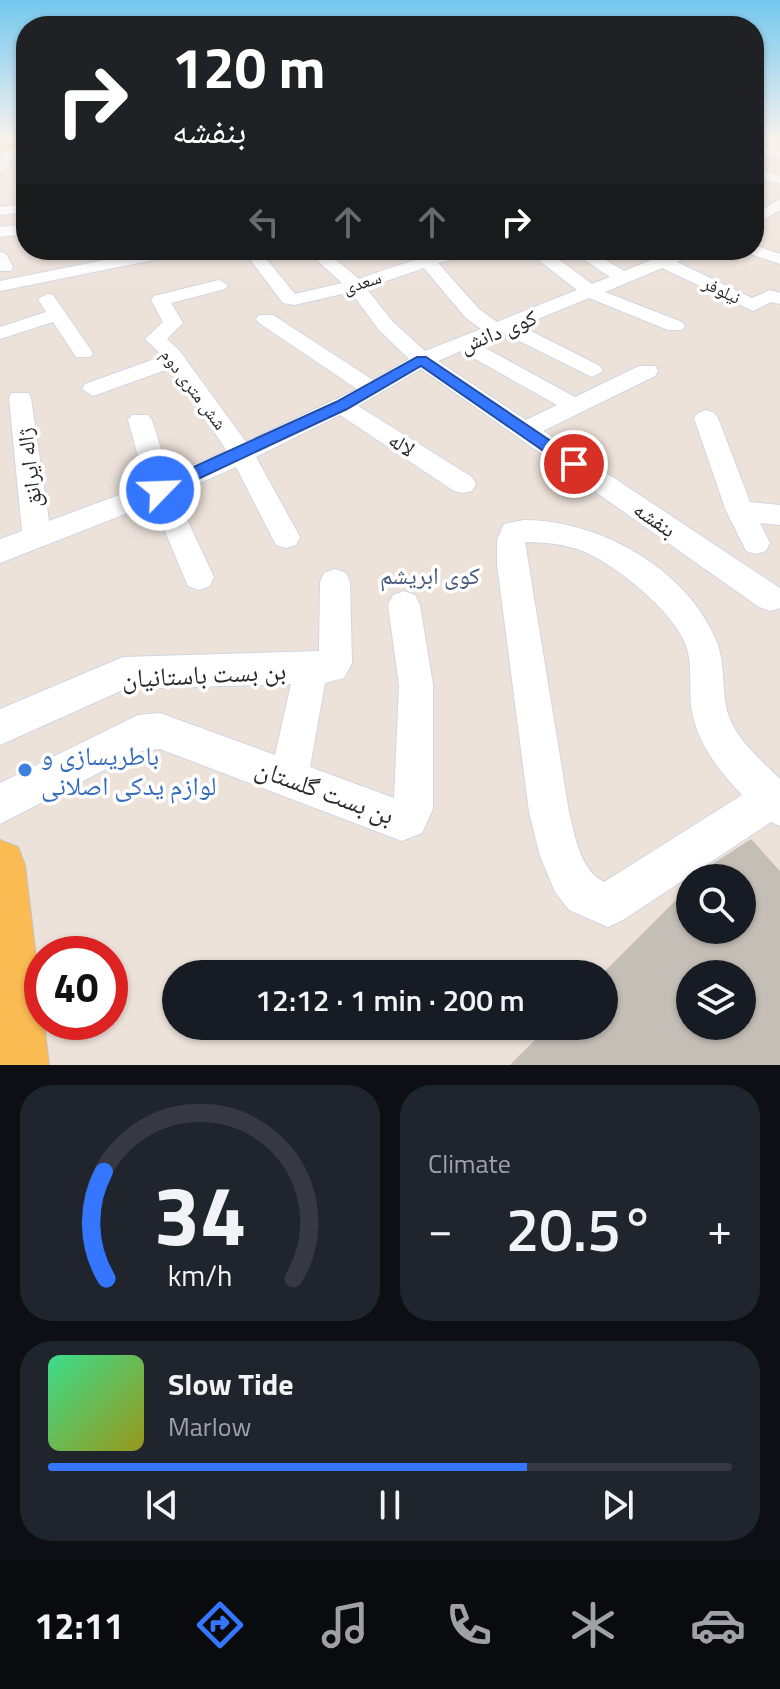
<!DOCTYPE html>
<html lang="en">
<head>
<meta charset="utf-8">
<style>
  body { margin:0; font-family:"Titillium Web","Noto Naskh Arabic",sans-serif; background:#20242c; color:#f1f3f6; height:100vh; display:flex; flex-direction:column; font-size:30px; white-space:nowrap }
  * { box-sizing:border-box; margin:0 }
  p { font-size:26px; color:#9ea1a6 }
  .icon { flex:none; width:44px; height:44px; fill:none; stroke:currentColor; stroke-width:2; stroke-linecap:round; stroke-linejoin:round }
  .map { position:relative; height:1065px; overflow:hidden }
  .drawer { display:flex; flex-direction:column; gap:20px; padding:20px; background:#0d0f14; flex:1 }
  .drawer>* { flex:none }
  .banner { position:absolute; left:16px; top:16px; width:748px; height:244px; border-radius:32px; box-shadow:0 2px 6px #0004; background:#202124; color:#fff; overflow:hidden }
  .tools { position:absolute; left:676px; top:864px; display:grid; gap:16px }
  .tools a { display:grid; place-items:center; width:80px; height:80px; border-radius:50%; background:#171b24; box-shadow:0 2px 6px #0004; font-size:40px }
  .speed { position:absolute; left:24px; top:936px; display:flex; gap:16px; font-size:40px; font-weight:700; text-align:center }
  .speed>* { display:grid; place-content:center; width:104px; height:104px; border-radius:50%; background:#171b24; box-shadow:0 2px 6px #0004; line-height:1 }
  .speed .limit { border:12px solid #d22; background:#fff; color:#111 }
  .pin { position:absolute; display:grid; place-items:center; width:68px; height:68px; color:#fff; margin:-34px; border:4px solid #fff; border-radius:50%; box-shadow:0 2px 8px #0007 }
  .me { position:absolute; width:88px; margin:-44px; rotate:66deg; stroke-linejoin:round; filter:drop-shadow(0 0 6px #0008) }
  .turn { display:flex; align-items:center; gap:28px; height:168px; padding:0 24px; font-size:36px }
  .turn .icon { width:104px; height:104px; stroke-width:2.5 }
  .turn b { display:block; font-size:56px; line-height:68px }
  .lanes { display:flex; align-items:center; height:76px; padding:0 24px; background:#0003; justify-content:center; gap:40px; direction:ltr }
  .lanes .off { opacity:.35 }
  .big { font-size:60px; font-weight:600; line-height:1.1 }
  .drawer .card { flex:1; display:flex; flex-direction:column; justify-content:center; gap:12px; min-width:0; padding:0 28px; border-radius:32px; background:#20242c }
  .drawer .dial { align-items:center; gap:0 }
  .dial svg { height:208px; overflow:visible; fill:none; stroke:#363941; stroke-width:7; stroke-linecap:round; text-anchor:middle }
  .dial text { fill:#f1f3f6; stroke:none }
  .song { display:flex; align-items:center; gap:24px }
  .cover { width:96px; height:96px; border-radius:12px; background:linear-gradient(135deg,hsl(150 70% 55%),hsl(60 70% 35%)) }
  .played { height:8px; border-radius:4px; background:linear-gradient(90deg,#3576ff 70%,#363941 70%) }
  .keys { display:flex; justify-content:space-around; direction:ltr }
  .heat { display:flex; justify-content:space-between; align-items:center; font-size:44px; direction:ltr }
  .drawer .tiles { flex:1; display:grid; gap:20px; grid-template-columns:1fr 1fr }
  .card:last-child { grid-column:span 2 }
  .trip { position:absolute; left:162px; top:960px; width:456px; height:80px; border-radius:40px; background:#171b24; box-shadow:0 2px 6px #0004; font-weight:600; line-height:80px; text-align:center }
  .tab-bar { display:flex; height:128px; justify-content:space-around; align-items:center; background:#090b0e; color:#9ea1a6 }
  .tab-bar .icon { width:56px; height:56px }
  .tab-bar .active { color:#3576ff }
  .tab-bar b { font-size:36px; color:#f1f3f6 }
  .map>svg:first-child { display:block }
  .building { fill:#c4beb6; fill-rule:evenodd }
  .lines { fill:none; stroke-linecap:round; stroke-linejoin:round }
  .minor-casing { stroke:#cfd6e4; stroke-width:2 }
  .major-casing { stroke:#c3c3c3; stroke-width:2 }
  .minor { fill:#fff; fill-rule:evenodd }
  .major { fill:#fabc52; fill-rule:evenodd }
  .route { fill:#3576ff; stroke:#224da6; stroke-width:2 }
  .shop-dot { fill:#3f7fe0; stroke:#fff; stroke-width:3 }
  .labels { text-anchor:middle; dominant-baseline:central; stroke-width:7; stroke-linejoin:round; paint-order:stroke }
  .far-street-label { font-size:18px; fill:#292929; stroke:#fff }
  .street-label { font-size:22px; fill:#292929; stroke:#fff }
  .neighbourhood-label { font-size:24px; fill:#47587d; stroke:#fff }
  .near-street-label { font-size:26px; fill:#292929; stroke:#fff }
  .near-shop-label { font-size:26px; fill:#366cbe; stroke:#fff; text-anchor:start }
</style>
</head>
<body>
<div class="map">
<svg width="780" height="1065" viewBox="0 0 780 1065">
  <rect width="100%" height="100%" fill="#ede2da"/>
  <!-- building -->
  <path class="building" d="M751 839 780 871V1065H510L549 1026H604V972L690 886V930H742V878H698L711 865ZM690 974H742V1026H690Z"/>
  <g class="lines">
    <defs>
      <path id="minor" d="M11 142 21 145 4 170 0 171V158Z
        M754 143 780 150V158L754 149Z
        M754 168 780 176V184L754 176Z
        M780 199V210L754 225V214Z
        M26 204V212L0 215V207Z
        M26 224V234L0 237V227Z
        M754 245 780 254V264L747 253 745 250H754Z
        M154 250H186L178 255 0 291V281Z
        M243 250H259L295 294 342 283 306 250H324L359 279C401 264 439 250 484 250L482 253 438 263 479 309 497 322 577 290 532 255 531 250H546L592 284 610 277 570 250H589L624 271 677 250H699L677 262 752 298 770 290 780 293V304L771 302 753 311 662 268 605 292 682 322 685 326 682 330H668L589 298 521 326 600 366 603 371 592 377 505 334 478 344 575 397 639 366H655L658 371 655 376 543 431 780 588V608L770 611 759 607 421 369 358 406 472 477 476 484 472 491 463 493 454 491 340 415 256 457 300 537 296 545 286 548 276 545 236 467 175 494 214 577 210 586 199 590 188 586 153 503 0 563V539L22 531 9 398 12 393H28L31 398 49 521 146 485 128 420 132 415H148L152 420 169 475 227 451 171 368 93 396 82 389 85 384 163 356 145 339 163 322 151 300 154 296 219 280 228 285 225 289 171 303 183 323 167 339 179 350 246 442 357 389 259 323 256 319 259 315H273L373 380 409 359 379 330 351 292 294 305 283 303ZM424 268 465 317 481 329 425 351 393 322 366 288ZM461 351 557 405 526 420 438 361Z
        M0 252 6 254 13 267 11 271H0Z
        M47 294 53 295 93 353 90 357H76L53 322 0 339V327L46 312 38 299Z
        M706 410 714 413 718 418 750 502 780 505V525L760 523 770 543 766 551 756 554 746 551 726 511 694 418 698 413Z
        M524 520C599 520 687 569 716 640 725 661 722 684 726 706 731 735 760 759 780 779V826L771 822 623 920 608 927 569 910 555 892 540 856 529 812 497 564V540L504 524ZM525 542C544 542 563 544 580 550 614 563 671 609 685 643 693 662 689 685 691 705 695 740 718 770 742 795L604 882C580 870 575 836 569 812Z
        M335 569 346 573 350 582 352 663 344 678 325 683 310 767 394 798 399 685 388 605 393 595 404 591 415 595 420 605 433 685V809L422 833 402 841 160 749 141 751 0 824V783L138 715 160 713 275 755 291 684 125 689 0 745V709L123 657 319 651 320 582 324 573Z"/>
      <path id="major" d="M26 140V148L0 150V142Z
        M0 840 18 847 25 865 49 1065H0Z"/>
    </defs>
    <!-- minor casing -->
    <use href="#minor" class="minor-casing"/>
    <!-- major casing -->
    <use href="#major" class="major-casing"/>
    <!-- minor -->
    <use href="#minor" class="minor"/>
    <!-- major -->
    <use href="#major" class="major"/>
  </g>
  <!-- sky -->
  <linearGradient id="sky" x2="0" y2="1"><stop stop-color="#73c7ee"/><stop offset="0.48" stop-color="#f7f2ee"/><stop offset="1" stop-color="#f7f2ee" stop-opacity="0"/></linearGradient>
  <rect width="780" height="288" fill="url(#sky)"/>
  <!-- route -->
  <path class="route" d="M417 357H426L579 460V468H568L421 366 347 409 166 494 160 496 151 490 154 485 336 402Z"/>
  <!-- markers -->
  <circle class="shop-dot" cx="25" cy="770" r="8"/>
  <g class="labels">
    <!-- far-street labels -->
    <g class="far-street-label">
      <text transform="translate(362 282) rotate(-17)">سعدی</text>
      <text transform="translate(722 290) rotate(26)">نیلوفر</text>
      <text transform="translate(194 389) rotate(53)">شش متری دوم</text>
    </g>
    <!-- street labels -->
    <g class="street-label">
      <text transform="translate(498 331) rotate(-22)">کوی دانش</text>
      <text transform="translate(402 444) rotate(33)">لاله</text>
      <text transform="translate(29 468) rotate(-97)">ژاله ایرانق</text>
      <text transform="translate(655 519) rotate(34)">بنفشه</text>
    </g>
    <!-- neighbourhood labels -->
    <g class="neighbourhood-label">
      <text x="430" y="575">کوی ابریشم</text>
    </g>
    <!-- near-street labels -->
    <g class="near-street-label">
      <text transform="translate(204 674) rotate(-3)">بن بست باستانیان</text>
      <text transform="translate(325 791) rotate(20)">بن بست گلستان</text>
    </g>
    <!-- near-shop labels -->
    <g class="near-shop-label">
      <text x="41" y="755">باطریسازی و<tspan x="41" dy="30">لوازم یدکی اصلانی</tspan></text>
    </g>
  </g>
</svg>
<div class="tools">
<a><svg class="icon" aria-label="search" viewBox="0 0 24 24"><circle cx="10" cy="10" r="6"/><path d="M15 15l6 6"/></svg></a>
<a><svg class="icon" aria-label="layers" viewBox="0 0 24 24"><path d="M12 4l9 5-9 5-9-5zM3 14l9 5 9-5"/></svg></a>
</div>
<div class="speed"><div class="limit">40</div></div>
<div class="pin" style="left:574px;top:464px;background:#d93025"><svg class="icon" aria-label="arrive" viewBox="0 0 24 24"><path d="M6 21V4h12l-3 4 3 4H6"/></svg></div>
<svg class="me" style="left:160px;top:490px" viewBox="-20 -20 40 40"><circle r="17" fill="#3576ff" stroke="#fff" stroke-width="3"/><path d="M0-11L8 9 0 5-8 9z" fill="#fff"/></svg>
<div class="trip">12:12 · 1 min · 200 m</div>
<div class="banner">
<div class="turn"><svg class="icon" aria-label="right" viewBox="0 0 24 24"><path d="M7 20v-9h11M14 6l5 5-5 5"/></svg><div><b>120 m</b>بنفشه</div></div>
<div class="lanes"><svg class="icon off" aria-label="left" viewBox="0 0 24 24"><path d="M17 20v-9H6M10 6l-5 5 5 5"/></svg><svg class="icon off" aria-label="ahead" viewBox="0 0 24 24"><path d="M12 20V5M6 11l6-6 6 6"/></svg><svg class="icon off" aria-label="ahead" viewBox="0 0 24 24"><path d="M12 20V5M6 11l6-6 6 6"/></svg><svg class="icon" aria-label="right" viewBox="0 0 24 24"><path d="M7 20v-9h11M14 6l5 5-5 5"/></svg></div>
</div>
</div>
<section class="drawer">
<div class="tiles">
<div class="card dial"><svg viewBox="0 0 100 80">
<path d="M14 69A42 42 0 1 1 86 69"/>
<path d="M14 69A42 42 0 0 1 13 28" stroke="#3576ff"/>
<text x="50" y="56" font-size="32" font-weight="700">34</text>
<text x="50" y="72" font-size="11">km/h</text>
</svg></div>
<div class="card"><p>Climate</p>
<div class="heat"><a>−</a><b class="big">20.5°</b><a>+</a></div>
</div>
<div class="card">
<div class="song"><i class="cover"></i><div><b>Slow Tide</b><p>Marlow</p></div></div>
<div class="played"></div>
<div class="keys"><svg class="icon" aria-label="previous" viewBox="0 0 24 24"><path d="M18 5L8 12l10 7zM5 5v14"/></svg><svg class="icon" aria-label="pause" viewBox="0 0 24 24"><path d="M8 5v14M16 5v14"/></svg><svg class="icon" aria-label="next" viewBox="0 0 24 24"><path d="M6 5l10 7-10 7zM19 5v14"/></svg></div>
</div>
</div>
</section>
<nav class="tab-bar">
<b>12:11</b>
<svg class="icon active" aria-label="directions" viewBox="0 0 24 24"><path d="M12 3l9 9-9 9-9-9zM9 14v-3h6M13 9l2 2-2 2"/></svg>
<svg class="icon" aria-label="music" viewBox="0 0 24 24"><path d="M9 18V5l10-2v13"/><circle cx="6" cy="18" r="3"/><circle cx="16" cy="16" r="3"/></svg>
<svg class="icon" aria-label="phone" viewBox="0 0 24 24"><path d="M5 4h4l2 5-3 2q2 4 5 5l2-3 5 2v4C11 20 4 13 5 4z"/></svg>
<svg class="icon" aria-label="climate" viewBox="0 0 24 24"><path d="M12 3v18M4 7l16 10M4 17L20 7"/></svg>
<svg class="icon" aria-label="car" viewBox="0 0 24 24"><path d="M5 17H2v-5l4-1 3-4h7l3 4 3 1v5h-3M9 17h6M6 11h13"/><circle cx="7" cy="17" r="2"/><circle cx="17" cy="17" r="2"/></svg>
</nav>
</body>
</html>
